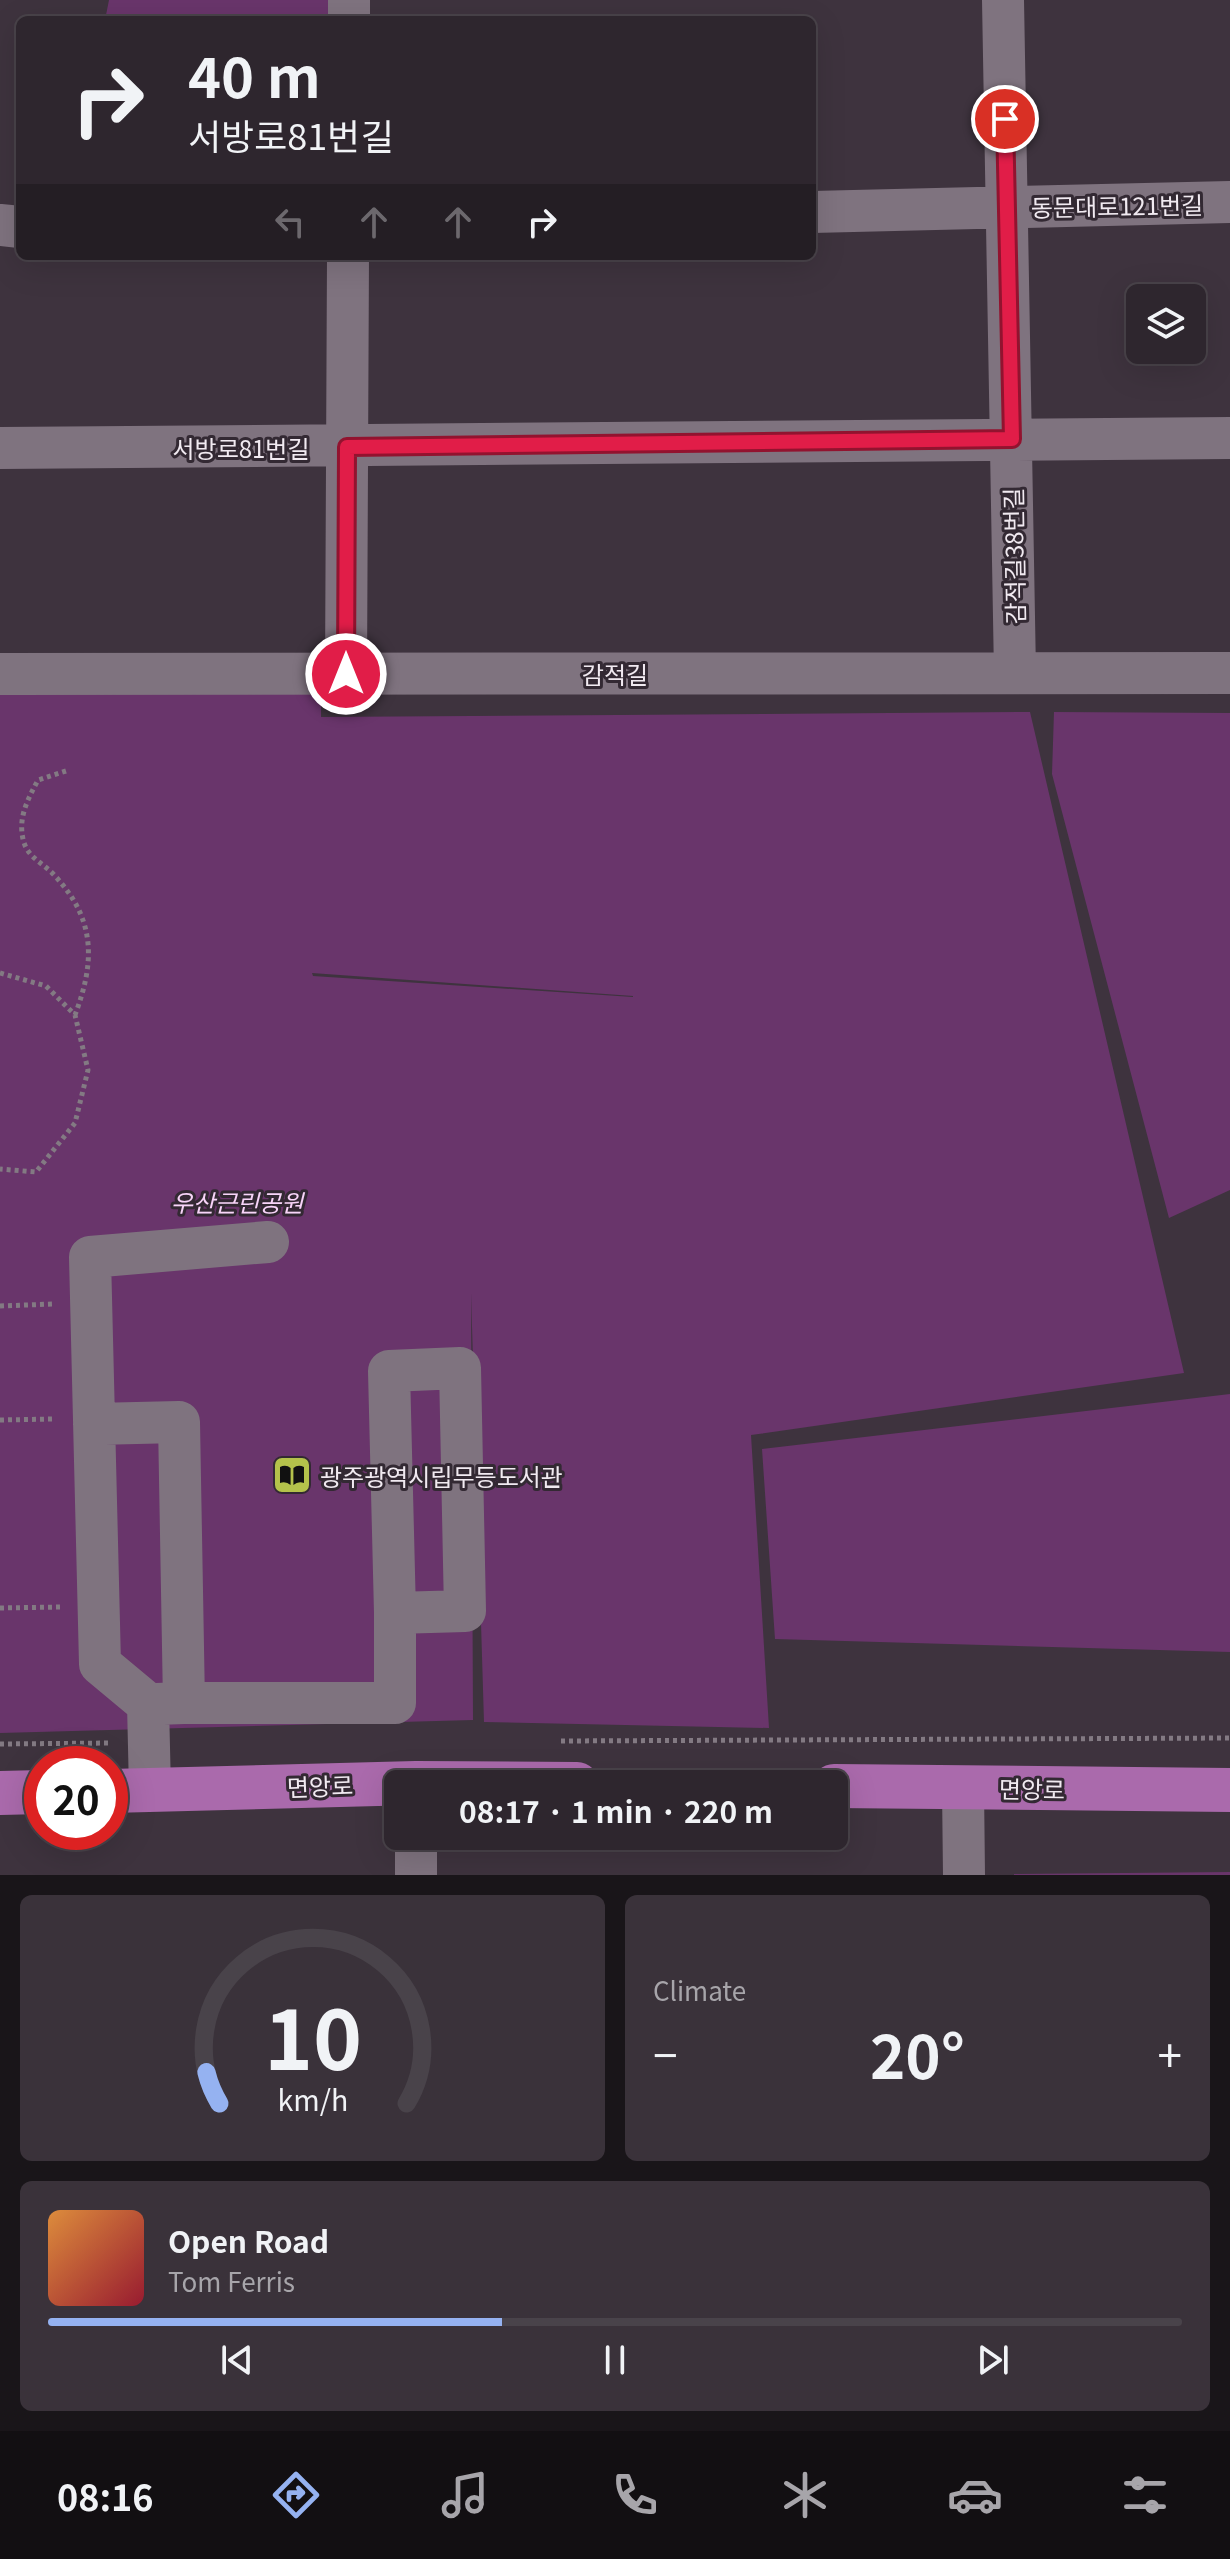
<!DOCTYPE html>
<html lang="en">
<head>
<meta charset="utf-8">
<style>
  body { margin:0; font-family:Georgia,"Noto Sans KR",serif; background:#3a323a; color:#f1f3f6; height:100vh; display:flex; flex-direction:column; font-size:30px; white-space:nowrap }
  * { box-sizing:border-box; margin:0 }
  p { font-size:26px; color:#a7a5aa }
  .icon { flex:none; width:44px; height:44px; fill:none; stroke:currentColor; stroke-width:2; stroke-linecap:round; stroke-linejoin:round }
  .map { position:relative; height:1875px; overflow:hidden }
  .drawer { display:flex; flex-direction:column; gap:20px; padding:20px; background:#191519; flex:1 }
  .drawer>* { flex:none }
  .guide { position:absolute; left:16px; top:16px; width:800px; height:244px; border-radius:12px; box-shadow:0 8px 32px #0002,0 0 0 2px #49434a; background:#2e262e; color:#f1f3f6; overflow:hidden }
  .controls { position:absolute; left:1126px; top:284px; display:grid; gap:16px }
  .controls a { display:grid; place-items:center; width:80px; height:80px; border-radius:12px; background:#2e262e; box-shadow:0 8px 32px #0002,0 0 0 2px #49434a; font-size:40px }
  .speed { position:absolute; left:24px; top:1746px; display:flex; gap:16px; font-size:40px; font-weight:700; text-align:center }
  .speed>* { display:grid; place-content:center; width:104px; height:104px; border-radius:50%; background:#2e262e; box-shadow:0 8px 32px #0002,0 0 0 2px #49434a; line-height:1 }
  .speed .limit { border:12px solid #d22; background:#fff; color:#111 }
  .pin { position:absolute; display:grid; place-items:center; width:68px; height:68px; color:#fff; margin:-34px; border:4px solid #fff; border-radius:50%; box-shadow:0 2px 8px #0007 }
  .me { position:absolute; width:88px; margin:-44px; rotate:0deg; stroke-linejoin:round; filter:drop-shadow(0 0 6px #0008) }
  .turn { display:flex; align-items:center; gap:28px; height:168px; padding:0 40px; font-size:36px }
  .turn .icon { width:104px; height:104px; stroke-width:2.5 }
  .turn b { display:block; font-size:56px; line-height:68px }
  .lanes { display:flex; align-items:center; height:76px; padding:0 40px; background:#0003; justify-content:center; gap:40px; direction:ltr }
  .lanes .off { opacity:.35 }
  .big { font-size:60px; font-weight:700; line-height:1.1 }
  .drawer .widget { flex:1; display:flex; flex-direction:column; justify-content:center; gap:12px; min-width:0; padding:0 28px; border-radius:12px; background:#3a323a }
  .drawer .dial { align-items:center; gap:0 }
  .dial svg { height:208px; overflow:visible; fill:none; stroke:#49434a; stroke-width:7; stroke-linecap:round; text-anchor:middle }
  .dial text { fill:#f1f3f6; stroke:none }
  .song { display:flex; align-items:center; gap:24px }
  .cover { width:96px; height:96px; border-radius:12px; background:linear-gradient(135deg,hsl(30 70% 55%),hsl(350 70% 35%)) }
  .played { height:8px; border-radius:4px; background:linear-gradient(90deg,#95b2f1 40%,#49434a 40%) }
  .keys { display:flex; justify-content:space-around; direction:ltr }
  .heat { display:flex; justify-content:space-between; align-items:center; font-size:44px; direction:ltr }
  .drawer .tiles { flex:1; display:grid; gap:20px; grid-template-columns:1fr 1fr }
  .widget:last-child { grid-column:span 2 }
  .trip { position:absolute; left:384px; top:1770px; width:464px; height:80px; border-radius:12px; background:#2e262e; box-shadow:0 8px 32px #0002,0 0 0 2px #49434a; font-weight:700; line-height:80px; text-align:center }
  .menu { display:flex; height:128px; justify-content:space-around; align-items:center; background:#120f12; color:#a7a5aa }
  .menu .icon { width:56px; height:56px }
  .menu .current { color:#95b2f1 }
  .menu b { font-size:36px; color:#f1f3f6 }
  .map>svg:first-child { display:block }
  .green { fill:#69356b; fill-rule:evenodd }
  .lines { fill:none; stroke-linecap:round; stroke-linejoin:round }
  .path { stroke:#837a83; stroke-width:5; stroke-dasharray:4 4; stroke-linecap:butt }
  .minor { stroke:#7f737f; stroke-width:42 }
  .major { stroke:#aa6aac; stroke-width:44 }
  .route-casing { stroke:#92132f; stroke-width:20 }
  .route { stroke:#e11d48; stroke-width:14 }
  .labels { text-anchor:middle; dominant-baseline:central; stroke-width:6; stroke-linejoin:round; paint-order:stroke }
  .street-label { font-size:24px; fill:#f1eaf1; stroke:#332933 }
  .park-label { font-size:24px; font-style:italic; fill:#f8d4f9; stroke:#332933 }
  .poi-label { font-size:24px; fill:#f1eaf1; stroke:#332933; text-anchor:start }
</style>
</head>
<body>
<div class="map">
<svg width="1230" height="1875" viewBox="0 0 1230 1875">
  <rect width="100%" height="100%" fill="#3e333e"/>
  <!-- green -->
  <path class="green" d="M109 0H349V20H105Z
    M0 681 321 688V717L1030 712 1184 1373 751 1435 769 1728 484 1722 471 1293 473 1720 0 1733ZM312 973 633 996V997L313 976Z
    M1054 712 1230 713V1190L1169 1218 1052 774Z
    M1230 1394V1652L775 1639 762 1449Z
    M1230 1872V1875H1014V1874Z"/>
  <g class="lines">
    <!-- path -->
    <path class="path" d="M66 771 38 780C28 799 18 817 23 839 27 858 44 863 55 876 96 920 95 962 75 1015
      M0 973 46 986 75 1015 88 1070 75 1123 36 1172 0 1169
      M0 1306 53 1304
      M0 1420 54 1419
      M0 1608 61 1607
      M561 1741 1230 1738
      M0 1744 111 1743"/>
    <!-- minor -->
    <path class="minor" d="M1003 0 1015 673
      M349 20V0
      M812 212 1230 202
      M0 225 20 227
      M0 448 1230 438
      M0 674 1230 673
      M346 674 348 256
      M94 1424 179 1422 184 1703 156 1704
      M184 1703H395V1613L465 1611 460 1368 389 1371 395 1613
      M963 1787 964 1875
      M150 1790 148 1704 100 1664 90 1257 268 1242
      M416 1875V1836"/>
    <!-- major -->
    <path class="major" d="M834 1786 1230 1790
      M110 1791 416 1783 577 1784
      M0 1793 42 1792"/>
  </g>
  <g class="lines">
    <defs>
      <path id="route" d="M346 674 347 447 1012 439 1005 119"/>
    </defs>
    <!-- route casing -->
    <use href="#route" class="route-casing"/>
    <!-- route -->
    <use href="#route" class="route"/>
  </g>
  <!-- icons -->
  <defs>
    <symbol id="library-square" viewBox="-11 -11 22 22"><rect x="-9" y="-9" width="18" height="18" rx="4" fill="#b4c24b" stroke="#332933"/><path d="M-6-4Q-3-5.5-.7-3.5V5Q-3 3-6 4ZM6-4Q3-5.5 .7-3.5V5Q3 3 6 4Z" fill="#111"/></symbol>
  </defs>
  <g fill-rule="evenodd">
    <use href="#library-square" x="270" y="1453" width="44" height="44"/>
  </g>
  <g class="labels">
    <!-- street labels -->
    <g class="street-label">
      <text transform="translate(1117 205) rotate(-1)">동문대로121번길</text>
      <text x="241" y="447">서방로81번길</text>
      <text transform="translate(1013 556) rotate(-91)">감적길38번길</text>
      <text x="615" y="673">감적길</text>
      <text transform="translate(320 1785) rotate(-2)">면앙로</text>
      <text transform="translate(1032 1788) rotate(1)">면앙로</text>
    </g>
    <!-- park labels -->
    <g class="park-label">
      <text x="237" y="1201">우산근린공원</text>
    </g>
    <!-- poi labels -->
    <g class="poi-label">
      <text x="320" y="1475">광주광역시립무등도서관</text>
    </g>
  </g>
</svg>
<div class="controls">
<a><svg class="icon" aria-label="layers" viewBox="0 0 24 24"><path d="M12 4l9 5-9 5-9-5zM3 14l9 5 9-5"/></svg></a>
</div>
<div class="speed"><div class="limit">20</div></div>
<div class="pin" style="left:1005px;top:119px;background:#d93025"><svg class="icon" aria-label="arrive" viewBox="0 0 24 24"><path d="M6 21V4h12l-3 4 3 4H6"/></svg></div>
<svg class="me" style="left:346px;top:674px" viewBox="-20 -20 40 40"><circle r="17" fill="#e11d48" stroke="#fff" stroke-width="3"/><path d="M0-11L8 9 0 5-8 9z" fill="#fff"/></svg>
<div class="trip">08:17 · 1 min · 220 m</div>
<div class="guide">
<div class="turn"><svg class="icon" aria-label="right" viewBox="0 0 24 24"><path d="M7 20v-9h11M14 6l5 5-5 5"/></svg><div><b>40 m</b>서방로81번길</div></div>
<div class="lanes"><svg class="icon off" aria-label="left" viewBox="0 0 24 24"><path d="M17 20v-9H6M10 6l-5 5 5 5"/></svg><svg class="icon off" aria-label="ahead" viewBox="0 0 24 24"><path d="M12 20V5M6 11l6-6 6 6"/></svg><svg class="icon off" aria-label="ahead" viewBox="0 0 24 24"><path d="M12 20V5M6 11l6-6 6 6"/></svg><svg class="icon" aria-label="right" viewBox="0 0 24 24"><path d="M7 20v-9h11M14 6l5 5-5 5"/></svg></div>
</div>
</div>
<section class="drawer">
<div class="tiles">
<div class="widget dial"><svg viewBox="0 0 100 80">
<path d="M14 69A42 42 0 1 1 86 69"/>
<path d="M14 69A42 42 0 0 1 9 57" stroke="#95b2f1"/>
<text x="50" y="56" font-size="32" font-weight="700">10</text>
<text x="50" y="72" font-size="11">km/h</text>
</svg></div>
<div class="widget"><p>Climate</p>
<div class="heat"><a>−</a><b class="big">20°</b><a>+</a></div>
</div>
<div class="widget">
<div class="song"><i class="cover"></i><div><b>Open Road</b><p>Tom Ferris</p></div></div>
<div class="played"></div>
<div class="keys"><svg class="icon" aria-label="previous" viewBox="0 0 24 24"><path d="M18 5L8 12l10 7zM5 5v14"/></svg><svg class="icon" aria-label="pause" viewBox="0 0 24 24"><path d="M8 5v14M16 5v14"/></svg><svg class="icon" aria-label="next" viewBox="0 0 24 24"><path d="M6 5l10 7-10 7zM19 5v14"/></svg></div>
</div>
</div>
</section>
<nav class="menu">
<b>08:16</b>
<svg class="icon current" aria-label="directions" viewBox="0 0 24 24"><path d="M12 3l9 9-9 9-9-9zM9 14v-3h6M13 9l2 2-2 2"/></svg>
<svg class="icon" aria-label="music" viewBox="0 0 24 24"><path d="M9 18V5l10-2v13"/><circle cx="6" cy="18" r="3"/><circle cx="16" cy="16" r="3"/></svg>
<svg class="icon" aria-label="phone" viewBox="0 0 24 24"><path d="M5 4h4l2 5-3 2q2 4 5 5l2-3 5 2v4C11 20 4 13 5 4z"/></svg>
<svg class="icon" aria-label="climate" viewBox="0 0 24 24"><path d="M12 3v18M4 7l16 10M4 17L20 7"/></svg>
<svg class="icon" aria-label="car" viewBox="0 0 24 24"><path d="M5 17H2v-5l4-1 3-4h7l3 4 3 1v5h-3M9 17h6M6 11h13"/><circle cx="7" cy="17" r="2"/><circle cx="17" cy="17" r="2"/></svg>
<svg class="icon" aria-label="filters" viewBox="0 0 24 24"><path d="M4 7h16M4 17h16"/><circle cx="9" cy="7" r="2"/><circle cx="15" cy="17" r="2"/></svg>
</nav>
</body>
</html>
